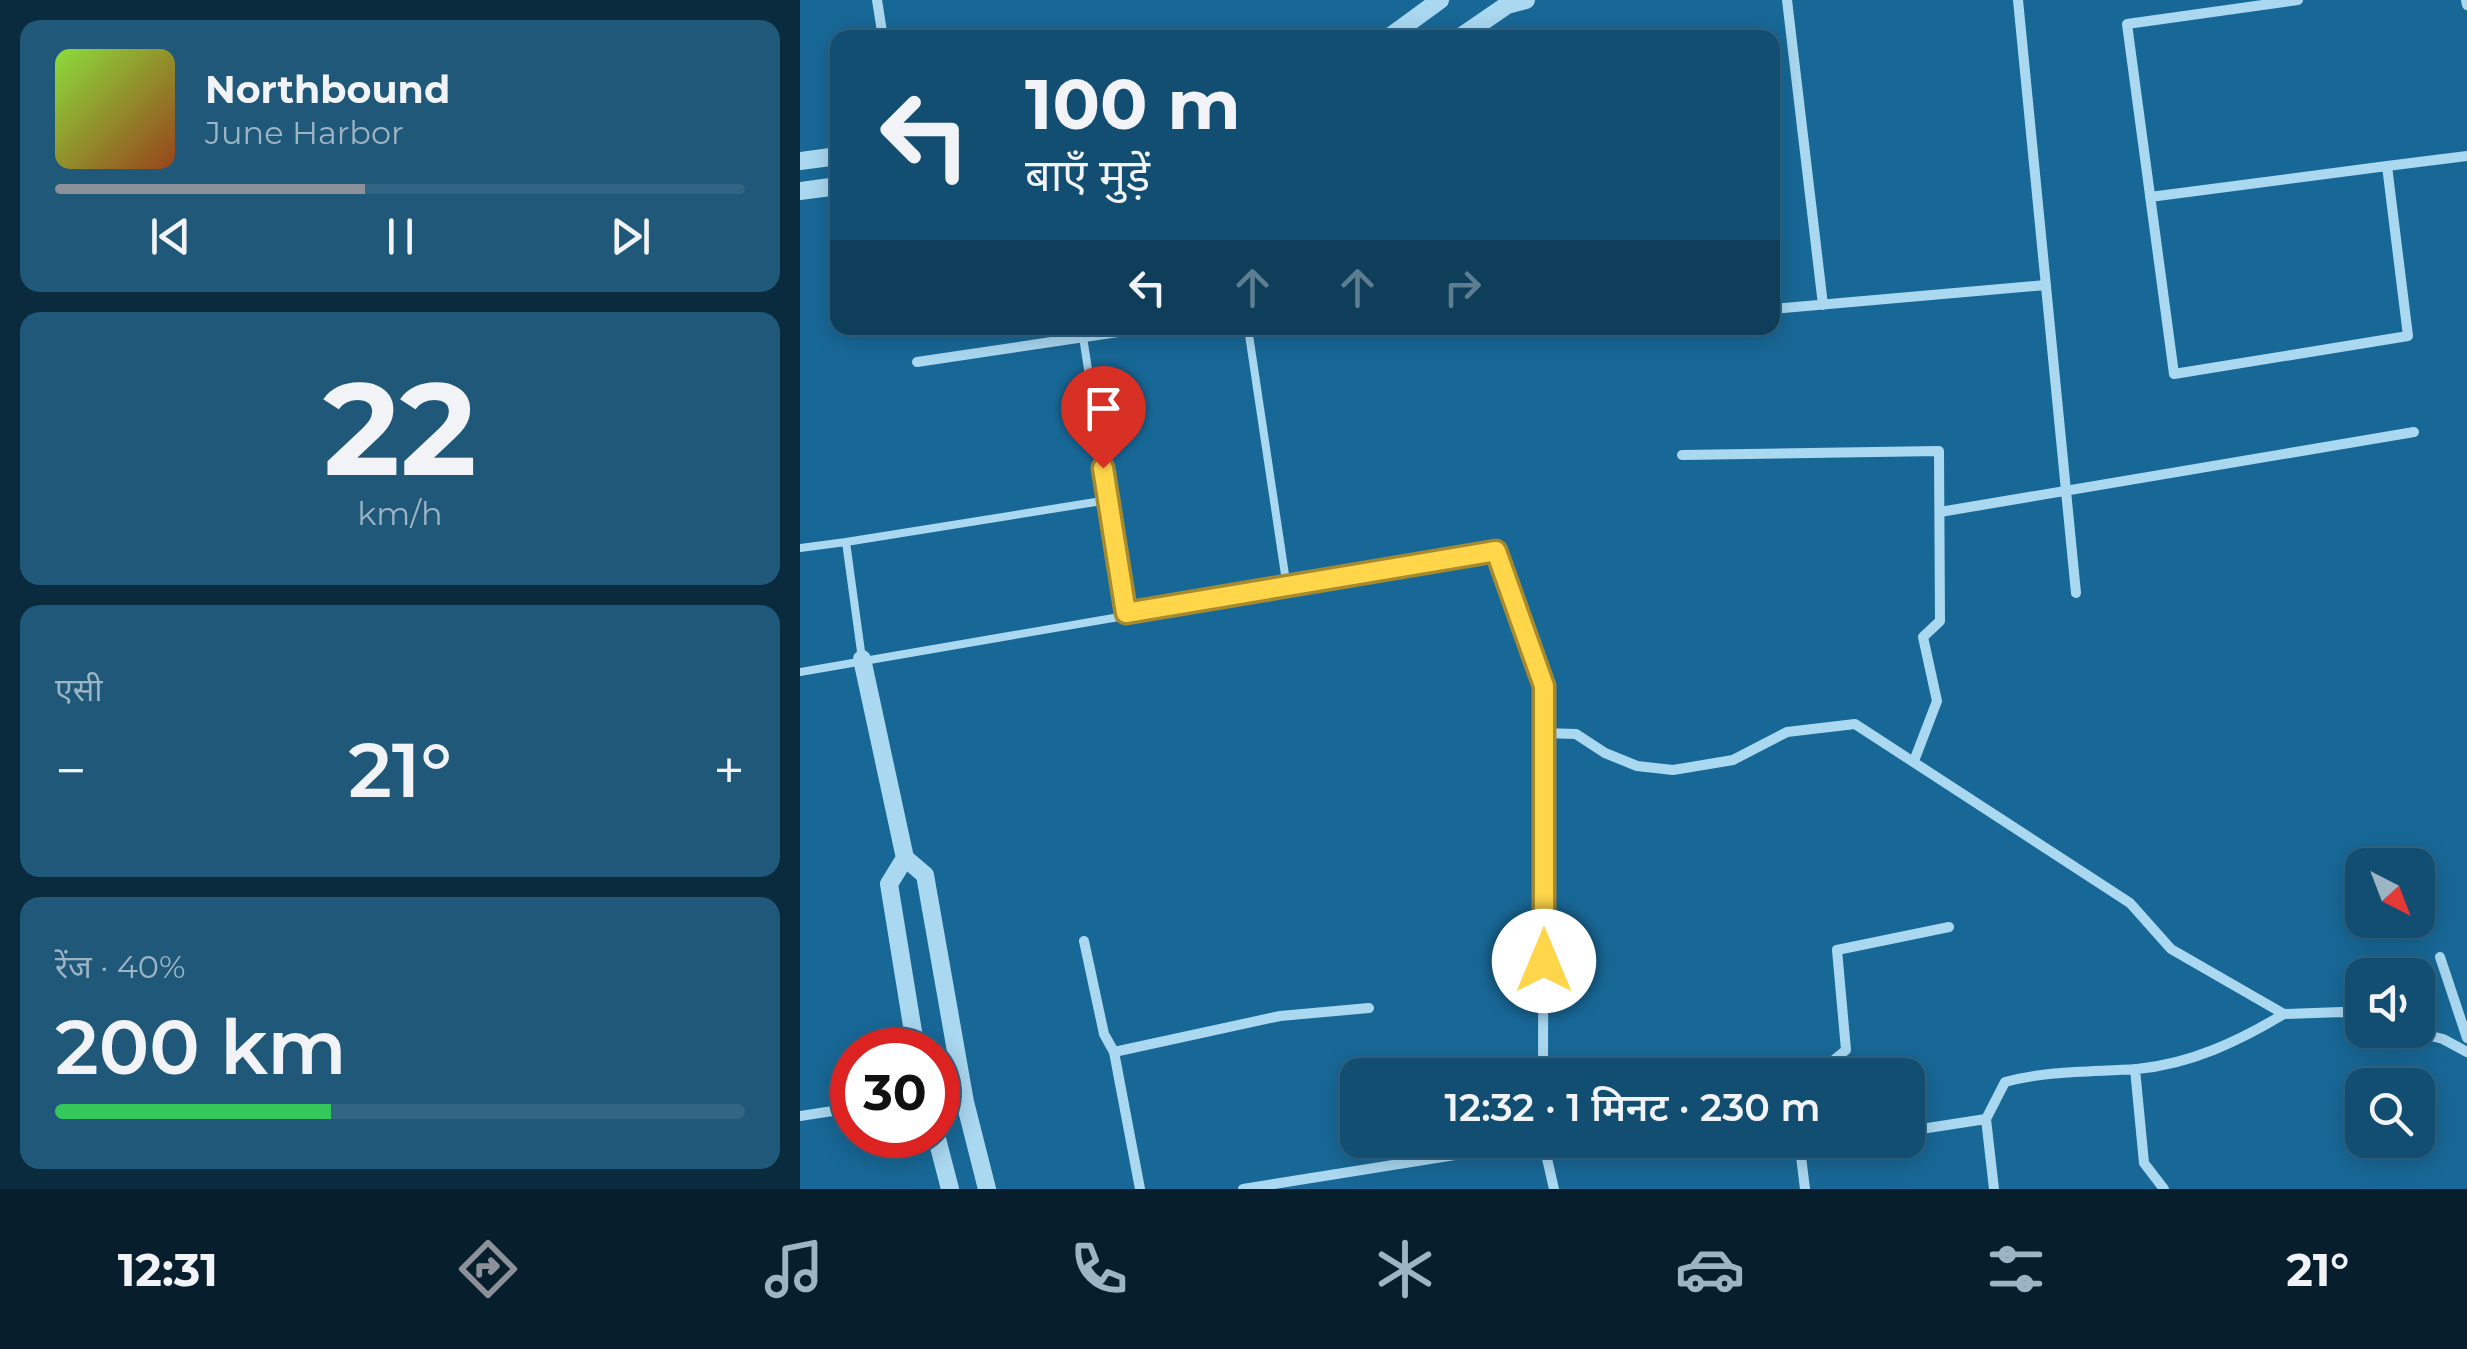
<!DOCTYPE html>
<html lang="hi">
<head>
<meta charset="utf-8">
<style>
  body { margin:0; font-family:Montserrat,"Noto Sans Devanagari",sans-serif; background:#1f5879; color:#f1f3f6; height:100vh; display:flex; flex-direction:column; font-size:38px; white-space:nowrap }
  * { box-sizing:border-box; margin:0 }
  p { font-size:32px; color:#9cb4c3 }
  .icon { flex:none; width:55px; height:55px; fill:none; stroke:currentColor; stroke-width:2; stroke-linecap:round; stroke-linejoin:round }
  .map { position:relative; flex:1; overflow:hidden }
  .panel { display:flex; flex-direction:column; gap:20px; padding:20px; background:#0a2b3e; width:800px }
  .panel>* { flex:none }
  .hud { position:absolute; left:30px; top:30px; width:950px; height:305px; border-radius:20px; box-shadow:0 5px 25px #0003,0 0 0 2px #316584; background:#124e71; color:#f1f3f6; overflow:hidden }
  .needle { width:65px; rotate:138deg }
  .fabs { position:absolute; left:1545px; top:848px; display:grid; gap:20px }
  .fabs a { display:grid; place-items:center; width:90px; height:90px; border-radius:20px; background:#124e71; box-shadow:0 5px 25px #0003,0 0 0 2px #316584; font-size:50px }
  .speed { position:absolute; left:30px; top:1028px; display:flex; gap:20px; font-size:50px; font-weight:700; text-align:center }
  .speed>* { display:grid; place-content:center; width:130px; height:130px; border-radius:50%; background:#124e71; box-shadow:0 5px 25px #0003,0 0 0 2px #316584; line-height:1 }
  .speed .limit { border:15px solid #d22; background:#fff; color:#111 }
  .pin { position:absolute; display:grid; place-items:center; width:85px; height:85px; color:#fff; margin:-102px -42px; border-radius:50% 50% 50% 0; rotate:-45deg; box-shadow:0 0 10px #0007 }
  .pin .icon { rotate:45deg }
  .me { position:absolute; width:110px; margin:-55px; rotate:0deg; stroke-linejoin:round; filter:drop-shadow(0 0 8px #0008) }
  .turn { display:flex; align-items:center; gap:35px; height:210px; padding:0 30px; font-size:45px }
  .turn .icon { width:130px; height:130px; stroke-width:2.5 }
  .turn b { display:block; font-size:70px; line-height:85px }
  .lanes { display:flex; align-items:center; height:95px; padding:0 30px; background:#0003; justify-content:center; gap:50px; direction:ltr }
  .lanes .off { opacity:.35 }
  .big { font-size:75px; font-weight:600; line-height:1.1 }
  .panel .card { flex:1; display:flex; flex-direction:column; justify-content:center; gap:15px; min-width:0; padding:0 35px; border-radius:20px; background:#1f5879 }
  .panel .dial { align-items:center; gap:0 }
  .dial b { font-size:130px; line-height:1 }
  .song { display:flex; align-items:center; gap:30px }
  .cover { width:120px; height:120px; border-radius:15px; background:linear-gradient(135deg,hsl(90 70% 55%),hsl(20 70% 35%)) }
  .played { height:10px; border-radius:5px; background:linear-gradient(90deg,#8c9099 45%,#316584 45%) }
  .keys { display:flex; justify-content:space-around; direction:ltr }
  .heat { display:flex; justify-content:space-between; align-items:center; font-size:55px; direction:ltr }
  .charge { height:15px; border-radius:8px; background:linear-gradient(90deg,#34c759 40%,#316584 0) }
  .trip { position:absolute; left:540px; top:1058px; width:585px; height:100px; border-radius:20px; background:#124e71; box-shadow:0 5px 25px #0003,0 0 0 2px #316584; font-weight:600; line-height:100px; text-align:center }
  .tab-bar { display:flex; height:160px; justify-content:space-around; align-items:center; background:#071f2d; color:#9cb4c3 }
  .tab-bar .icon { width:70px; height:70px }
  .tab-bar .active { color:#8c9099 }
  .tab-bar b { font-size:45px; color:#f1f3f6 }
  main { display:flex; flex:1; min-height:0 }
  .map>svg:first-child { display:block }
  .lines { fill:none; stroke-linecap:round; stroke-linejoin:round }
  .service { stroke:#aad8f1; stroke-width:8 }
  .minor { stroke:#aad8f1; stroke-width:10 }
  .tertiary { stroke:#aad8f1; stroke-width:18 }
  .route-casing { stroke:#a68a30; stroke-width:25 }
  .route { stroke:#ffd54a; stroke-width:18 }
</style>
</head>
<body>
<main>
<section class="panel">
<div class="card">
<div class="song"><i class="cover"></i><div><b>Northbound</b><p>June Harbor</p></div></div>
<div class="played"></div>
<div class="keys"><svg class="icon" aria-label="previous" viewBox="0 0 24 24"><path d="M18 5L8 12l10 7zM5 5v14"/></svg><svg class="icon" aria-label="pause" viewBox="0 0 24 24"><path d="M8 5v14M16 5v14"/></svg><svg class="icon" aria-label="next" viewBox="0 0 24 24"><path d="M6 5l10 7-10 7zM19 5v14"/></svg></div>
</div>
<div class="card dial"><b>22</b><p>km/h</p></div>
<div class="card"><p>एसी</p>
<div class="heat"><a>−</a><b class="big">21°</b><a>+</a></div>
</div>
<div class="card"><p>रेंज · 40%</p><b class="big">200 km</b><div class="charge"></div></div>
</section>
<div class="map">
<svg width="1667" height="1189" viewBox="0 0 1667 1189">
  <rect width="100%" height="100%" fill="#186897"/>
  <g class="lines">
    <!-- service -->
    <path class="service" d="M283 337 326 613
      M0 548 46 542
      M62 659 46 542 308 500
      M0 672 487 588 448 328"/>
    <!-- minor -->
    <path class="minor" d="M77 0 83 38
      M987 0 1023 305
      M1218 0 1276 593
      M1498 0 1327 24 1374 374 1608 336 1587 166 1667 156
      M1666 0 1667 5
      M1350 197 1587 166
      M972 309 1246 285
      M117 362 345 328
      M882 455 1139 451 1140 621 1123 637 1137 701 1114 761
      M1140 512 1614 432
      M487 588 695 551 744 686 743 1075
      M744 733 776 734 805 753 837 766 873 770 933 760 987 732 1055 724 1330 903 1371 949 1484 1014 1542 1012 1562 1019
      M284 941 304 1034 314 1052 340 1189
      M1640 957 1667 1038
      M1607 1030 1643 1039 1667 1052
      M314 1052 480 1016 569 1008
      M1335 1069 1344 1163 1364 1189
      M994 1075 1029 1064 1046 1050 1037 950 1149 927
      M0 1116 52 1108
      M1186 1119 1205 1082C1250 1070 1292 1072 1337 1069 1391 1064 1439 1041 1484 1014
      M1108 1131 1186 1119 1194 1189
      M443 1189 743 1141 754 1189
      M1005 1189 1000 1148 1053 1140"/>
    <!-- tertiary -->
    <path class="tertiary" d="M588 38 640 0
      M659 38 707 5 726 0
      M0 161 38 156
      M0 191 38 186
      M62 659 105 858 125 875 165 1102 187 1189
      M105 858 89 884 116 1050
      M136 1135 150 1189"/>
  </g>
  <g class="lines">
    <defs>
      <path id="route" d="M303 468 326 613 696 551 744 686V961"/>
    </defs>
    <!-- route casing -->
    <use href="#route" class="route-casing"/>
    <!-- route -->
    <use href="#route" class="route"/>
  </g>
</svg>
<div class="fabs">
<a><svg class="needle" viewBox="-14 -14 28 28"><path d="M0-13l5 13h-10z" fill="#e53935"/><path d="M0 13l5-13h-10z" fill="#9cb4c3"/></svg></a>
<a><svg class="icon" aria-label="sound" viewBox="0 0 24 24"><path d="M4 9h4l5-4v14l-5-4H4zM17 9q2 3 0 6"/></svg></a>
<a><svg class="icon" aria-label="search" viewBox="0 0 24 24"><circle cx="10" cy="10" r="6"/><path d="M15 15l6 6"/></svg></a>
</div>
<div class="speed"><div class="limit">30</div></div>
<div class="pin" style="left:303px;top:468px;background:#d93025"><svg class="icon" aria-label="arrive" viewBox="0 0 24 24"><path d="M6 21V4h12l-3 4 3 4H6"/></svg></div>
<svg class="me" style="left:744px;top:961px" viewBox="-20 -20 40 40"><circle r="19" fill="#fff"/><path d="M0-13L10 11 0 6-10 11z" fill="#ffd54a"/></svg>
<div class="trip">12:32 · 1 मिनट · 230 m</div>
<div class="hud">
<div class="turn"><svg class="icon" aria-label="left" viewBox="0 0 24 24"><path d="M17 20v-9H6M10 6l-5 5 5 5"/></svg><div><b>100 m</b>बाएँ मुड़ें</div></div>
<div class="lanes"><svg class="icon" aria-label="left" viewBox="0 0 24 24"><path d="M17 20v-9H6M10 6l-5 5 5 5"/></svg><svg class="icon off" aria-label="ahead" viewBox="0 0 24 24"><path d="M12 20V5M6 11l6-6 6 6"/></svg><svg class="icon off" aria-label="ahead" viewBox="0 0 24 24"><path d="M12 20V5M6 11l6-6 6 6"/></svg><svg class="icon off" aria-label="right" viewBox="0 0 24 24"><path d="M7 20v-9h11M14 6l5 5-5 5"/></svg></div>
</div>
</div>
</main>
<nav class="tab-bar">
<b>12:31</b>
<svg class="icon active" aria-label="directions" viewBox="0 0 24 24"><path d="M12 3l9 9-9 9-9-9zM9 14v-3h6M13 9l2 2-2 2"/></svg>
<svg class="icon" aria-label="music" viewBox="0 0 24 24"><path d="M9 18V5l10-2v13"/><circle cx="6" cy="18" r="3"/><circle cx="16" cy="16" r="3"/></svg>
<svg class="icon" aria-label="phone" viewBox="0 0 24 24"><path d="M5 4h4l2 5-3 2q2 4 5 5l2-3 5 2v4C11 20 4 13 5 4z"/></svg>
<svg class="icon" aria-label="climate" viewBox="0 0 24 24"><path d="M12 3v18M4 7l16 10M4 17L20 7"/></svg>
<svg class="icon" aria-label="car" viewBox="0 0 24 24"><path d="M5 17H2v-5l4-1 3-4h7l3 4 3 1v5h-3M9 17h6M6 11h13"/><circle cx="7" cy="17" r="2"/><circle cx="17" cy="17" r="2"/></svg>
<svg class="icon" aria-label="filters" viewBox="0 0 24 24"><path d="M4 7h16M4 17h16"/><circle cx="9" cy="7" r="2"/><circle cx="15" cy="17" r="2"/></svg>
<b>21°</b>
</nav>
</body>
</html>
